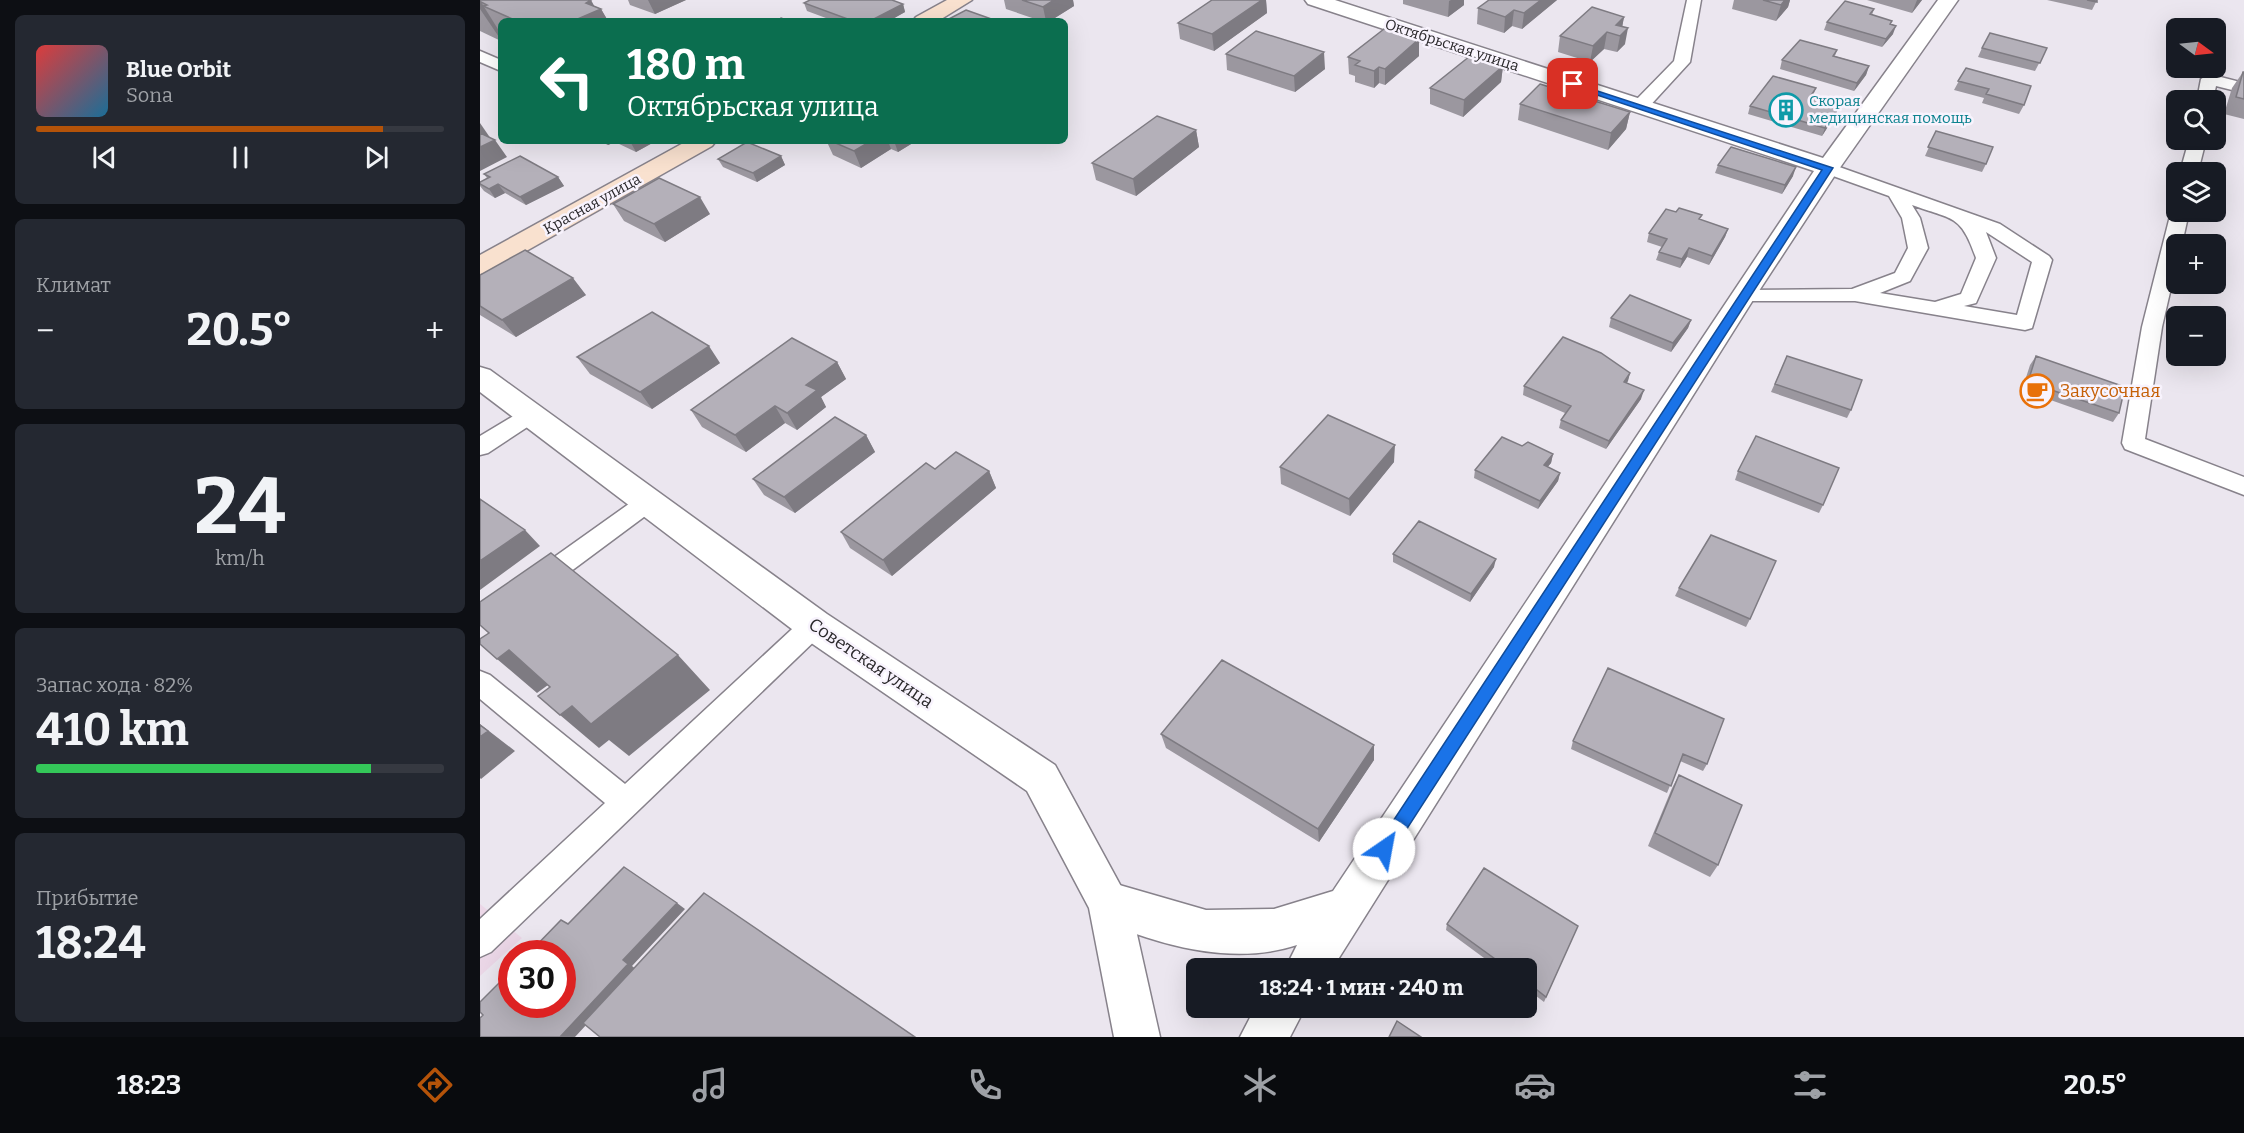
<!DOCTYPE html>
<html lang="ru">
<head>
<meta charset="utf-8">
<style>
  body { margin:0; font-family:Bitter,serif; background:#242831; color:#f1f3f6; height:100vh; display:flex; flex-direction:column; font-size:22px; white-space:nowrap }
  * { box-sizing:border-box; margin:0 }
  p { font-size:20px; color:#9ea1a6 }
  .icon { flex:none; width:33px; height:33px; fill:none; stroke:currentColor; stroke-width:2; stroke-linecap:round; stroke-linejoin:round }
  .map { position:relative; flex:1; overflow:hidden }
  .sheet { display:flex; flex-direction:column; gap:15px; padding:15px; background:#0d0f14; width:480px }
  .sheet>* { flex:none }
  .banner { position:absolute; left:18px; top:18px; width:570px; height:126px; border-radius:9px; box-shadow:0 6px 24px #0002; background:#0b6e4f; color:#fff; overflow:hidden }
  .needle { width:39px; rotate:105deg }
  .buttons { position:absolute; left:1686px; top:18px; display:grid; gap:12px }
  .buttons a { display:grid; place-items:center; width:60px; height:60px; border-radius:9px; background:#171b24; box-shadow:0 6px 24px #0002; font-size:30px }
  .speed { position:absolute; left:18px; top:940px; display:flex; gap:12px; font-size:30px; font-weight:700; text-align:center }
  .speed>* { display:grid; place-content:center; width:78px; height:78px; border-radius:50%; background:#171b24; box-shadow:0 6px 24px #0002; line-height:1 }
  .speed .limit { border:9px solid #d22; background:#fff; color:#111 }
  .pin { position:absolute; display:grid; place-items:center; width:51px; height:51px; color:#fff; margin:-26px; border-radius:12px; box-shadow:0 3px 9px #0006 }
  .me { position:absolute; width:66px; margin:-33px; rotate:33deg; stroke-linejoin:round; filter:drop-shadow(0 0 4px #0008) }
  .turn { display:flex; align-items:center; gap:21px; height:126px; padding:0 30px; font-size:27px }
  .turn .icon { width:78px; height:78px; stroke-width:2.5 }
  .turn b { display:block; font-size:42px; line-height:51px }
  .big { font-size:45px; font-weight:700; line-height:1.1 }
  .sheet .card { flex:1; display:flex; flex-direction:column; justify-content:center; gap:9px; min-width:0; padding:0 21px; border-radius:9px; background:#242831 }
  .sheet .dial { align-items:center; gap:0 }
  .dial b { font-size:78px; line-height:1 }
  .song { display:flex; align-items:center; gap:18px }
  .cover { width:72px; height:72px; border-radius:9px; background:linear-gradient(135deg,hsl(0 70% 55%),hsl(200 70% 35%)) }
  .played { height:6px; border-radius:3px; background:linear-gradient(90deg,#b45309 85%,#363941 85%) }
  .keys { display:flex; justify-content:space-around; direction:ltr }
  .heat { display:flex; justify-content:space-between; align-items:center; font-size:33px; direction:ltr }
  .charge { height:9px; border-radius:4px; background:linear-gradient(90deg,#34c759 82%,#363941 0) }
  .trip { position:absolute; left:706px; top:958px; width:351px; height:60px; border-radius:9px; background:#171b24; box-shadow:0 6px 24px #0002; font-weight:700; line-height:60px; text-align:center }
  .menu { display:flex; height:96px; justify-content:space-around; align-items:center; background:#090b0e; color:#9ea1a6 }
  .menu .icon { width:42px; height:42px }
  .menu .active { color:#b45309 }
  .menu b { font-size:27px; color:#f1f3f6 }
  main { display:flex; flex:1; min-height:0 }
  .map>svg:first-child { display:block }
  .industrial { fill:#ebd7e7 }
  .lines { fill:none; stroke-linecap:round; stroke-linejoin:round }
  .service-casing { stroke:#87828b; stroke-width:3 }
  .minor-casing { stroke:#87828b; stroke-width:3 }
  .tertiary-casing { stroke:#87828b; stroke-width:3 }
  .secondary-casing { stroke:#87828b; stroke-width:3 }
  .service { fill:#fff; fill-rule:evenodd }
  .minor { fill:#fff; fill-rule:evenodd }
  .tertiary { fill:#fff; fill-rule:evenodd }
  .secondary { fill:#f9e1cf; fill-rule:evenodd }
  .wall { fill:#9b979f }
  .shaded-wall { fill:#7e7b82 }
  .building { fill:#b4b0b9; stroke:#7e7b82; stroke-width:1.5 }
  .route { fill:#1a73e8; stroke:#114b97; stroke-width:1.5 }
  .labels { text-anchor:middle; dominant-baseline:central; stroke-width:5; stroke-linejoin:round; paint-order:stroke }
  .far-street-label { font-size:15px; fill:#29272a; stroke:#f8f3fd }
  .far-culture-label { font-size:15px; fill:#0d838f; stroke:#f8f3fd; text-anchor:start }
  .food-label { font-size:18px; fill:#c56008; stroke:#f8f3fd; text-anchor:start }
  .street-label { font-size:18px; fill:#29272a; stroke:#f8f3fd }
</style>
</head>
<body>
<main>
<section class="sheet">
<div class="card">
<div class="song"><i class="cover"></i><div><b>Blue Orbit</b><p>Sona</p></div></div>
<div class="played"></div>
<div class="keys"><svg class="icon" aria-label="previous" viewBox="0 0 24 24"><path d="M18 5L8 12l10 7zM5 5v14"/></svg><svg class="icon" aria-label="pause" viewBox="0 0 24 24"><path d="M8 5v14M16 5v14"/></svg><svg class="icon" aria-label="next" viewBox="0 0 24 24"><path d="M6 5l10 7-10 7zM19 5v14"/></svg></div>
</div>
<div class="card"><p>Климат</p>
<div class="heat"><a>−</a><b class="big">20.5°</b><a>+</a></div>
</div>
<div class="card dial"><b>24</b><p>km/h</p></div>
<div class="card"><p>Запас хода · 82%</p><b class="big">410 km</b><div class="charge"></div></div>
<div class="card"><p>Прибытие</p><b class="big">18:24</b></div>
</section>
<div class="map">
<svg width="1764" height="1037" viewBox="0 0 1764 1037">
  <rect width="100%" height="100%" fill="#ebe6ef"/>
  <!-- industrial -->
  <path class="industrial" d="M0 904 42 938 0 976Z"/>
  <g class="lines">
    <defs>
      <path id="service" d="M1207 0H1221L1210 62 1166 110H1154L1152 106 1154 102 1194 61Z
        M0 51 21 60V71L0 62Z
        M1729 74 1764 83V93L1736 86 1733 100H1717L1721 79Z
        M1709 140H1726L1718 172H1700Z
        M1348 163 1520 224 1569 256 1572 260 1552 328 1545 330 1375 301H1255L1252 296 1255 291 1262 290 1372 289 1415 273 1428 248 1422 218 1409 196 1342 172 1339 168 1342 164ZM1432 205C1473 220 1481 214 1496 258L1481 294 1455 302 1400 293 1430 281 1448 248 1440 218ZM1506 232 1552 262 1537 315 1484 306 1496 303 1516 258Z
        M1696 207V212H1709L1702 244H1696V266L1682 327 1665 439 1764 477V495L1645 449 1642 443 1662 327 1691 212Z
        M50 406 58 408 61 414 58 420 8 453 0 455V436Z
        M168 493 176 496 180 502 176 508 67 589 58 592 49 589 45 582 49 575 160 496Z
        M334 614 343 617 347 625 343 633 11 952 0 957V919L125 803 0 699V671L10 675 145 784 325 617Z"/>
      <path id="minor" d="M825 0H855L1343 158 1458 0H1478L1359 169 1273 300 852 969H805L817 945C750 967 677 944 614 918L608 903 614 888 629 882 726 910 794 909 853 891 1334 171 828 4Z
        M775 1008H825L810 1037H760Z"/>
      <path id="tertiary" d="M0 367 10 370 347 614 575 765 650 903 680 1037H634L609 908 547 791 321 636 0 392Z"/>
      <path id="secondary" d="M467 0H492L458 21H433L436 17Z
        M207 141H236L232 146 9 272 0 274V255Z"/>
    </defs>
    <!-- service casing -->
    <use href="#service" class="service-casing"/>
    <!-- minor casing -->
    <use href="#minor" class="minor-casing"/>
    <!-- tertiary casing -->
    <use href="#tertiary" class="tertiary-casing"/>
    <!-- secondary casing -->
    <use href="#secondary" class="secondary-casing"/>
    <!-- service -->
    <use href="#service" class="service"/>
    <!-- minor -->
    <use href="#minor" class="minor"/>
    <!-- tertiary -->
    <use href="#tertiary" class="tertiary"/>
    <!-- secondary -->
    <use href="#secondary" class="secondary"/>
  </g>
  <!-- wall -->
  <path class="wall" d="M0 0 114 6 121 9 128 21H21V41L0 31Z
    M148 0H206L175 14 150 5Z
    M524 0H593L594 6 570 21H561L526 9Z
    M732 0H786L787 13 734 51 700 39 698 23Z
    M923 0H984V5L968 17 923 4Z
    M1009 0H1077L1042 29 1032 26 1024 33 997 24 998 8Z
    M1254 0H1310L1308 7 1296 21 1252 9Z
    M1387 0H1442L1432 13Z
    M1567 0H1617L1612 10Z
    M324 3 423 4 425 12 409 21H354L327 11Z
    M1394 9 1392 15 1411 24 1413 34 1402 47 1344 30 1347 22Z
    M1144 17 1142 27 1145 44 1137 52 1124 49 1110 62 1078 52 1080 36Z
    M939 39V56L905 85 899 83 894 88 875 82V76L869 74 868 57Z
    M1502 48H1567L1555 71 1498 57Z
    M1357 50 1355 56 1389 66 1386 75 1374 91 1300 69 1302 60Z
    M746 54 845 69 815 92 747 70Z
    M1023 66 1021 82 983 117 950 104V88Z
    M1486 68 1544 105 1539 114 1502 103 1504 98 1474 90Z
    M1763 72H1764V119L1744 114 1752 88Z
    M1336 88 1332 98 1359 106 1356 114 1342 136 1268 114 1270 106Z
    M1040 104 1150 112 1146 129 1128 150 1038 120Z
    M716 130 719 147 656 196 616 180 612 163Z
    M1456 131 1506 164 1502 172 1445 156Z
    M119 141H176L156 152 135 142 128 145Z
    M344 141H436L418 152 411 149 381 168 353 155 347 142Z
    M301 156 305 165 277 182 243 167 238 159Z
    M1238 165 1313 176 1302 194 1235 173Z
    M4 174 78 177 84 186 46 205 25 193 15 198 4 191 0 186V182L7 178Z
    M133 204 230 214 185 242 144 221Z
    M1220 220 1248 229 1245 237 1229 265 1207 257 1200 268 1176 260 1179 252 1182 247 1167 242 1169 233Z
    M0 275 106 295 36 337 0 315Z
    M1131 318 1211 320 1208 328 1191 352 1129 327Z
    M1307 356 1371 410 1367 418 1291 392Z
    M1556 356 1639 413 1633 422 1542 390 1550 365Z
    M97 357 240 363 172 409 110 374Z
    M357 362 366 379 341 397 346 407 317 430 305 423 266 452 222 427 211 410Z
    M1150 373 1147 383 1161 399 1126 449 1079 428 1081 420 1085 413 1043 395 1044 386Z
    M386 435 395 452 315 513 284 495 273 479Z
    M1042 446 1073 454 1071 463 1067 467 1080 473 1078 481 1058 509 994 478 995 470Z
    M914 462 870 516 801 484 800 467Z
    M455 469 509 471 516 488 412 576 370 548 361 532Z
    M1258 471 1343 505 1339 513 1255 480Z
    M913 554 1014 567 990 602 913 562Z
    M1199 588 1270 619 1266 627 1195 596Z
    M1128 668 1227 764 1223 771 1200 761 1187 793 1091 749 1093 741Z
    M681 734 894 745V760L839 842 686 748Z
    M1199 775 1238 865 1230 877 1168 846 1192 788Z
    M967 924 1098 926 1064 1002 1047 989V969H1019L966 930Z"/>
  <!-- shaded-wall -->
  <path class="shaded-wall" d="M111 0 117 11 121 9 128 21H93L106 3Z
    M168 0H206L175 14Z
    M574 0H593L594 6 570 21H566L563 7Z
    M782 0H786L787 13 734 51 732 34Z
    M971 0H984V5L968 17 969 1Z
    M1061 0H1077L1042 29 1044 13Z
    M1305 0H1310L1308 7 1296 21 1301 5Z
    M1437 0H1442L1432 13Z
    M1 2 21 34V40L0 9V3Z
    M423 4 425 12 409 21H390Z
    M1034 10 1032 26 1024 33 1025 17Z
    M1144 17 1141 33 1136 25Z
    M1416 26 1413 34 1402 47 1406 39Z
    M1148 28 1145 44 1137 52 1140 36Z
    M1127 32 1124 49 1110 62 1113 46Z
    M939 39V56L905 85V69Z
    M844 52 845 69 815 92 814 76Z
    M1023 66 1021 82 983 117 984 100Z
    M1389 66 1386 75 1374 91 1377 83Z
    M899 67V83L894 88V71Z
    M1359 106 1356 114 1342 136 1345 128Z
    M1150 112 1146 129 1128 150 1131 133Z
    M0 123 11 139 0 143Z
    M716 130 719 147 656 196 653 179Z
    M15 140 27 157 0 171V147Z
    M125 141H135V142L128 145Z
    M155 141H176L156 152 151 143Z
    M391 141H408L411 149 381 168 374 151Z
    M414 141H436L418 152Z
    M301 156 305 165 277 182 273 173Z
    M1316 167 1313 176 1302 194 1305 185Z
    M78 177 84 186 46 205 40 197Z
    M18 184 25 193 15 198 9 189Z
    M220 197 230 214 185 242 174 224Z
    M1248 229 1245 237 1229 265 1232 256Z
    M1209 248 1207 257 1200 268 1202 259Z
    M93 278 106 295 36 337 22 320Z
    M1211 320 1208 328 1191 352 1193 343Z
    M229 346 240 363 172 409 160 392Z
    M357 362 366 379 341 397 346 407 317 430 307 413 326 385Z
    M1150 373 1148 381 1141 391 1144 382Z
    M1164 390 1161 399 1126 449 1129 441Z
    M295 406 305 423 266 452 255 435Z
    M386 435 395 452 315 513 304 497Z
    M915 445 914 462 870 516 869 499Z
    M1073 454 1071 463 1062 474 1064 465Z
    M509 471 516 488 412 576 403 560Z
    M1080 473 1078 481 1058 509 1060 501Z
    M45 530 60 546 0 590V561Z
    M1016 559 1014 567 990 602 991 594Z
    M29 650 68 685 57 693 17 659Z
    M198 655 230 690 149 756 129 740 119 748 80 715 92 706Z
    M0 724 35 751 1 779 0 778Z
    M894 745V760L839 842 838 829Z
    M197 903 205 909 152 966 157 970 95 1037H80L143 960Z"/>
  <!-- building -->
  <path class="building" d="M0 0H111L106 3 121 9 93 21H37L3 6 7 5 1 2 0 3Z
    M330 0H412L423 4 390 21H373L324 3Z
    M542 0H574L563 7Z
    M732 0H782L732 34 698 23Z
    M1009 0H1061L1044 13 1034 10 1025 17 998 8Z
    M1283 0H1305L1301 5Z
    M1607 0H1617V2Z
    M1365 1 1394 9 1390 14 1412 21 1410 24 1416 26 1406 39 1347 22Z
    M1112 7 1144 17 1136 25 1148 28 1140 36 1127 32 1113 46 1080 36Z
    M486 10 517 21H465Z
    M301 18 308 21H296Z
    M904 29 939 39 905 69 899 67 894 71 875 65 880 61 868 57Z
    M776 31 844 52 814 76 746 54Z
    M1510 33 1567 48 1560 63 1502 48Z
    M1320 40 1357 50 1353 56 1389 66 1377 83 1302 60Z
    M990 56 1023 66 984 100 950 88Z
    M1486 68 1551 86 1544 105 1506 94 1509 89 1478 81Z
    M1763 72H1764V99L1756 97Z
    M1293 76 1336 88 1330 97 1359 106 1345 128 1270 106Z
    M1060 84 1150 112 1131 133 1040 104Z
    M677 116 716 130 653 179 612 163Z
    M1456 131 1513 147 1506 164 1448 147Z
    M0 133 15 140 0 147Z
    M351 141H391L374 151Z
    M267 142 301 156 273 173 238 159Z
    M1251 147 1316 167 1305 185 1238 165Z
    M40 156 78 177 40 197 18 184 9 189 0 184V182L10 177 4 174Z
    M179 178 220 197 174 224 133 204Z
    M1199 208 1222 215 1219 219 1248 229 1232 256 1209 248 1202 259 1179 252 1187 239 1169 233 1186 209 1196 212Z
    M45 250 93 278 22 320 0 306V275Z
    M1150 295 1211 320 1193 343 1131 318Z
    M172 312 229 346 160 392 97 357Z
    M1083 337 1121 353 1150 373 1144 382 1164 390 1129 441 1081 420 1091 406 1044 386Z
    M312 338 357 362 326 385 337 390 307 413 295 406 255 435 211 410Z
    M1307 356 1382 380 1371 410 1295 384Z
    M1556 356 1645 387 1639 413 1548 382Z
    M848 415 915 445 869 499 800 467Z
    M355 417 386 435 304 497 273 479Z
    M1276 436 1359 468 1343 505 1258 471Z
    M1022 437 1042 446 1048 442 1073 454 1064 465 1080 473 1060 501 995 470Z
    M476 452 509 471 403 560 361 532 446 463 455 469Z
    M0 499 45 530 0 561Z
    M939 521 1016 559 991 594 913 554Z
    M1231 535 1296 561 1270 619 1199 588Z
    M71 553 198 655 111 724 92 706 80 715 58 696 70 687 29 650 17 659 0 644V639L9 633 0 625V602Z
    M742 660 894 745 838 829 681 734Z
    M1128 668 1244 719 1227 764 1203 754 1191 786 1093 741Z
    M0 725 8 731 0 737Z
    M1199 775 1262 805 1238 865 1175 833Z
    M144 867 197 903 143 960 148 964 80 1037H0V1018L3 1015 0 1012V1002L32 970V1005H82V954H48L81 920 88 924Z
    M1004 868 1098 926 1066 997 1047 982V969H1029L967 924Z
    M224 893 435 1037H120L103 1023Z
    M917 1021 941 1037H909Z"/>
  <!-- route -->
  <path class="route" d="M1090 82 1353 168 910 855 904 858 898 855 895 849 898 844 1342 170 1090 86Z"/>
  <!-- icons -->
  <defs>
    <symbol id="building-ring" viewBox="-11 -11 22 22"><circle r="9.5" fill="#f8f3fd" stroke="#0f9aa8" stroke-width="1.5"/><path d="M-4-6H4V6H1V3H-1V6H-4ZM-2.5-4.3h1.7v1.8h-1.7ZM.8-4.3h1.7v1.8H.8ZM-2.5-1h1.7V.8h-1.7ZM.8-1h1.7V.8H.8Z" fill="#0f9aa8"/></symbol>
    <symbol id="cafe-ring" viewBox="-11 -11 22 22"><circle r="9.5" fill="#f8f3fd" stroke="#e8710a" stroke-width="1.5"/><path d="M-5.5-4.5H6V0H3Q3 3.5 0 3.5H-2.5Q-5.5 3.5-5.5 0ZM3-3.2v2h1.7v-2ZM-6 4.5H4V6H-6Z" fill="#e8710a"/></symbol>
  </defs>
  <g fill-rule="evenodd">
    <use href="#building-ring" x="1287" y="91" width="38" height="38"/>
    <use href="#cafe-ring" x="1538" y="372" width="38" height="38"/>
  </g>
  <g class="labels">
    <!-- far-street labels -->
    <g class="far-street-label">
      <text transform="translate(972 45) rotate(18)">Октябрьская улица</text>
      <text transform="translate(112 204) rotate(-29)">Красная улица</text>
    </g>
    <!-- far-culture labels -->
    <g class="far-culture-label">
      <text x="1329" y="101">Скорая<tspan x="1329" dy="17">медицинская помощь</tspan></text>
    </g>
    <!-- food labels -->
    <g class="food-label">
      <text x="1580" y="391">Закусочная</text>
    </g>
    <!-- street labels -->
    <g class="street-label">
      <text transform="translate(391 663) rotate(34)">Советская улица</text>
    </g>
  </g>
</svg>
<div class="buttons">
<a><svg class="needle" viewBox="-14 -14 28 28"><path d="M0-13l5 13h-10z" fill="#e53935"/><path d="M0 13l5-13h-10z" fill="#9ea1a6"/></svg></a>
<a><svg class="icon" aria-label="search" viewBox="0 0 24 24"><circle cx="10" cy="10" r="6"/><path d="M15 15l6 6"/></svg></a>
<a><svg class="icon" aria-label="layers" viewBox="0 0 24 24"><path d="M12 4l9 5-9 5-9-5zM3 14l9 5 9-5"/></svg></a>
<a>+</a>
<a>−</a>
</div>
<div class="speed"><div class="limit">30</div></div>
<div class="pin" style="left:1093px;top:84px;background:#d93025"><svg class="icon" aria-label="arrive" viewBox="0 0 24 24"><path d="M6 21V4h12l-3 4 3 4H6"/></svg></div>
<svg class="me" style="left:904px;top:849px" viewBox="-20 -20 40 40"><circle r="19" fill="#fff"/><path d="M0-13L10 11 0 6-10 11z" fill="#1a73e8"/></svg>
<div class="trip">18:24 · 1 мин · 240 m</div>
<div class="banner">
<div class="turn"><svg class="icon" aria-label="left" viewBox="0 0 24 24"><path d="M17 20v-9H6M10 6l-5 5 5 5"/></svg><div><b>180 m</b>Октябрьская улица</div></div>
</div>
</div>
</main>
<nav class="menu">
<b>18:23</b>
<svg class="icon active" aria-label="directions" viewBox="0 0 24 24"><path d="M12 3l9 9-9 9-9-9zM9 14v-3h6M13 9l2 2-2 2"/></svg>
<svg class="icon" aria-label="music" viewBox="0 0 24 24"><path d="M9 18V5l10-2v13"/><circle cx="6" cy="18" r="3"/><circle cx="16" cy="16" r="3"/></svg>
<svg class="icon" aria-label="phone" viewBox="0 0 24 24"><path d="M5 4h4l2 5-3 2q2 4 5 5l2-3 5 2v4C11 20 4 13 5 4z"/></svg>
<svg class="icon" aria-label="climate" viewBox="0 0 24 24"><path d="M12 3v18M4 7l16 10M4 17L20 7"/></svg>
<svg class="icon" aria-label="car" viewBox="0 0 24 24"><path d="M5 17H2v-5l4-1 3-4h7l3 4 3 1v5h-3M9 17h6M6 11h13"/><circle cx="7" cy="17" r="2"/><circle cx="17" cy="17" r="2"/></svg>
<svg class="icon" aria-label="filters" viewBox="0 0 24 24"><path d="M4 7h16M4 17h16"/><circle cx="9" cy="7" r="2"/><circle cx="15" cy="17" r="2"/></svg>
<b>20.5°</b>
</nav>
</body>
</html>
